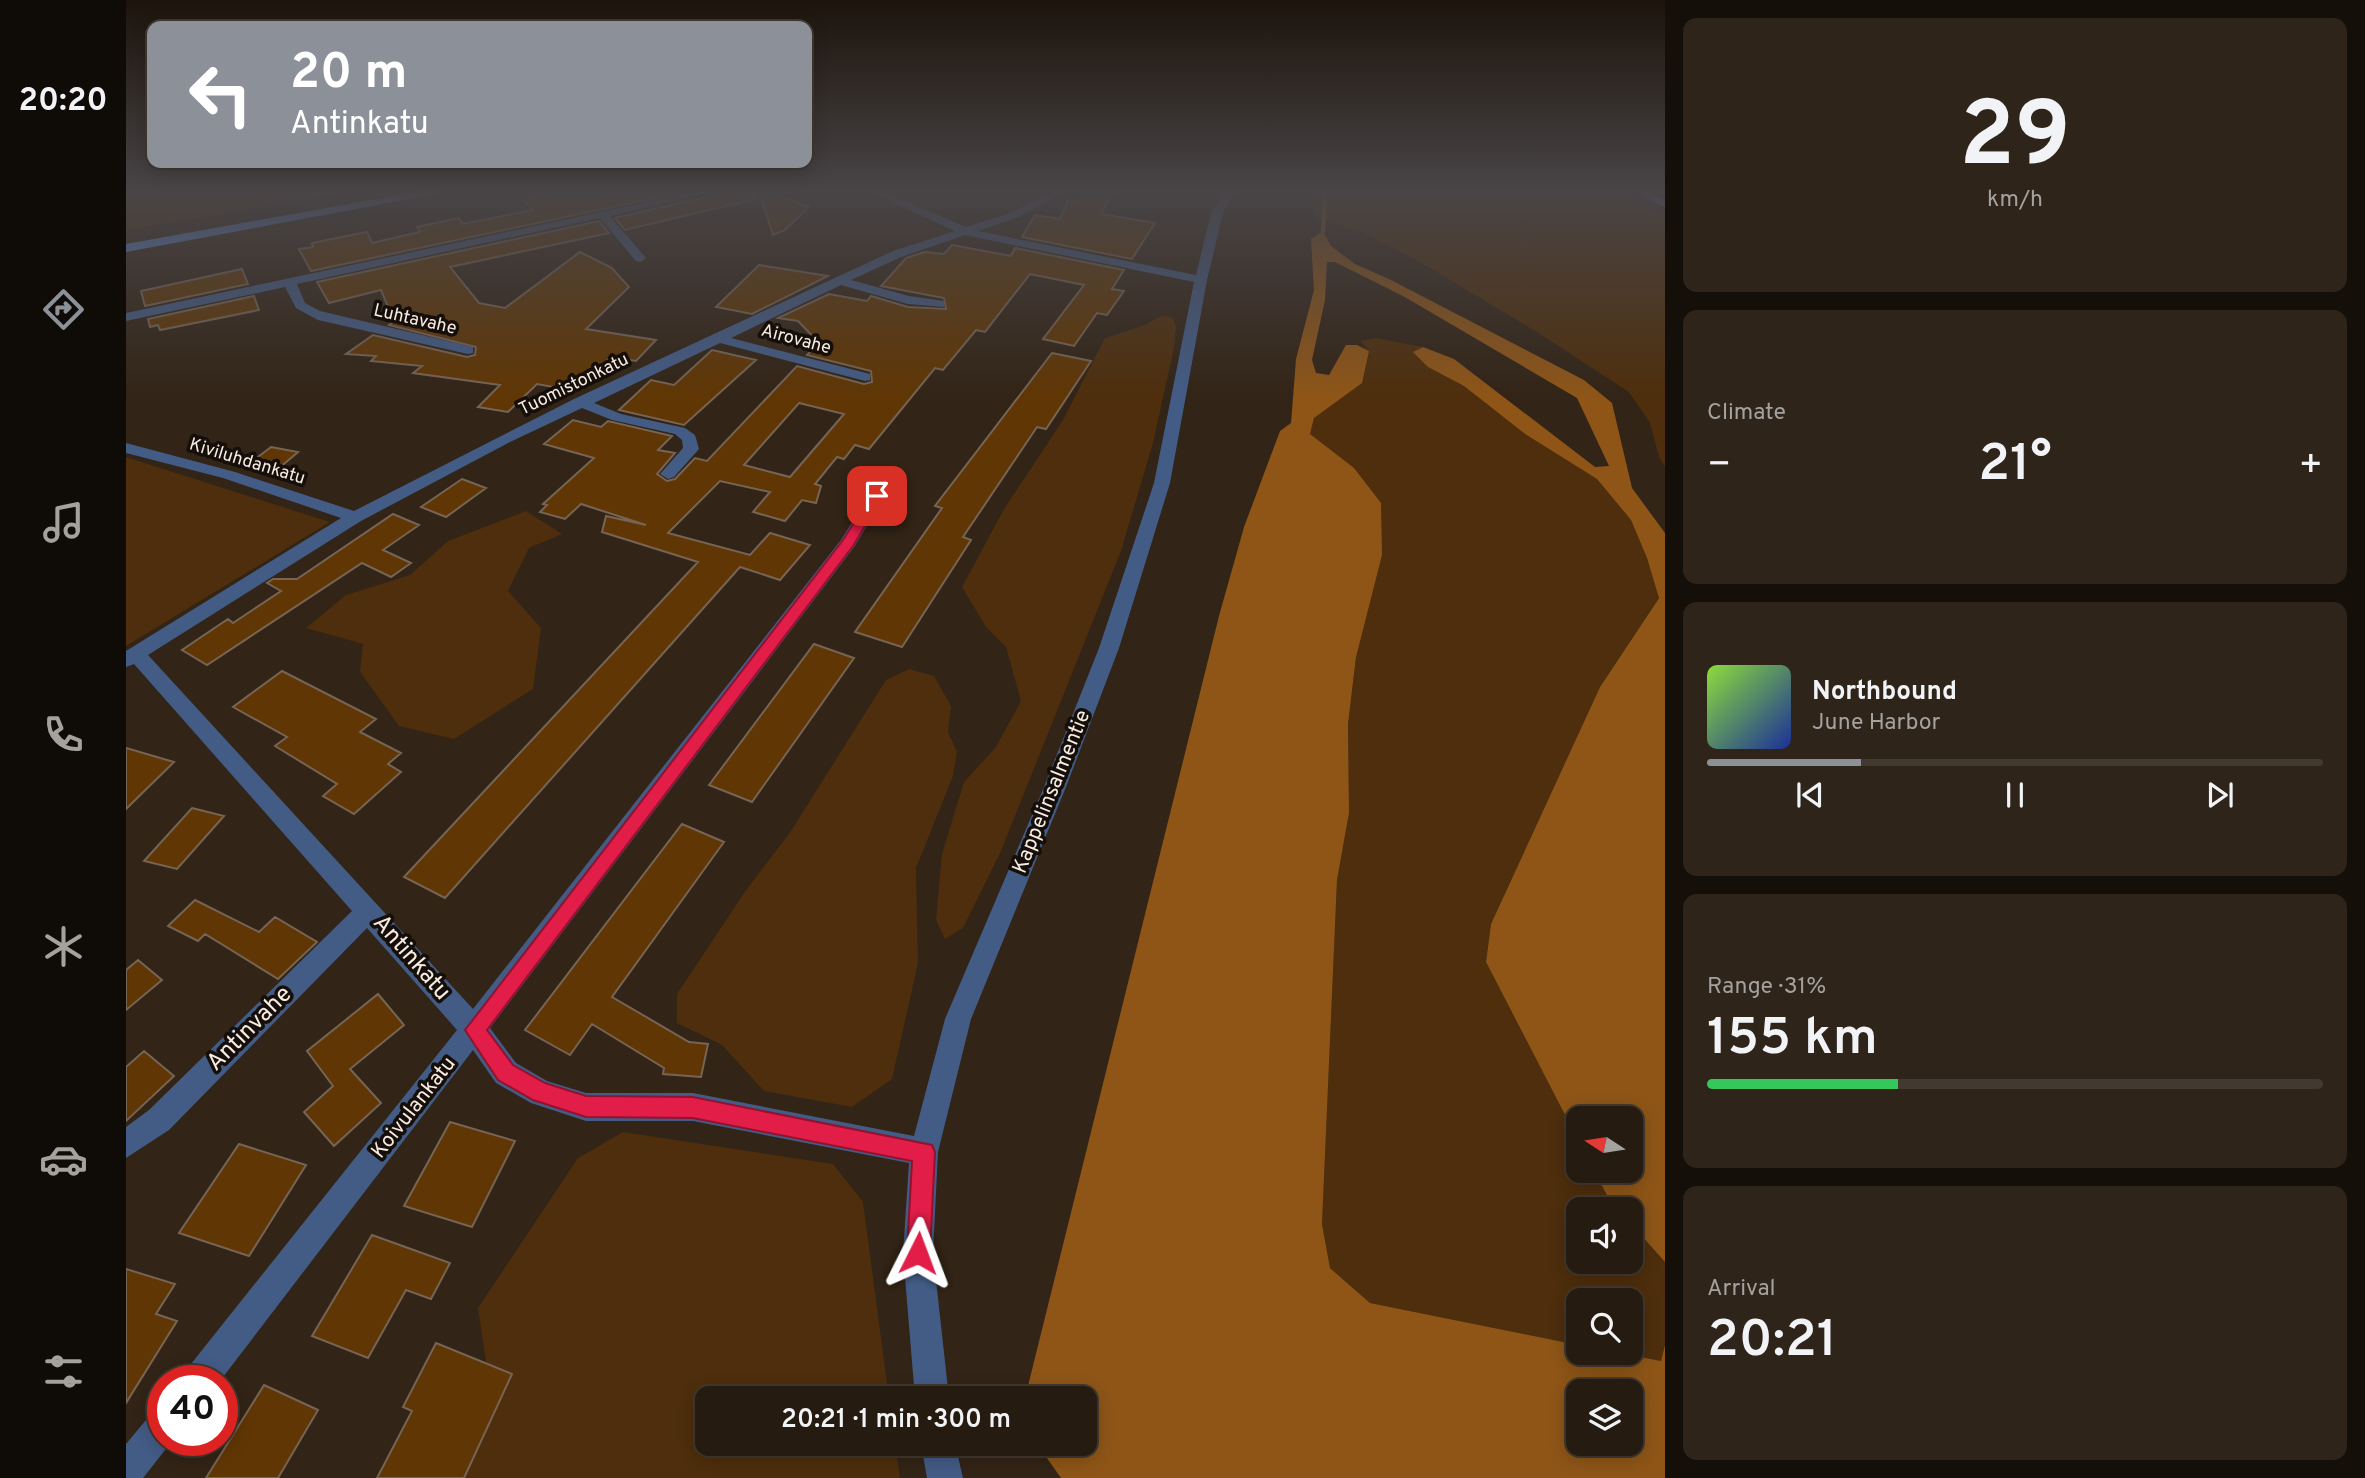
<!DOCTYPE html>
<html lang="en">
<head>
<meta charset="utf-8">
<style>
  body { margin:0; font-family:Overpass,sans-serif; background:#2e2419; color:#f1f3f6; height:100vh; display:flex; flex-direction:column; font-size:26px; white-space:nowrap }
  * { box-sizing:border-box; margin:0 }
  p { font-size:23px; color:#a4a19f }
  .icon { flex:none; width:38px; height:38px; fill:none; stroke:currentColor; stroke-width:2; stroke-linecap:round; stroke-linejoin:round }
  .map { position:relative; flex:1; overflow:hidden }
  .drawer { display:flex; flex-direction:column; gap:18px; padding:18px; background:#150f09; width:700px }
  .drawer>* { flex:none }
  .top-card { position:absolute; left:21px; top:21px; width:665px; height:147px; border-radius:14px; box-shadow:0 4px 18px #0003,0 0 0 2px #423930; background:#8c9099; color:#fff; overflow:hidden }
  .needle { width:46px; rotate:282deg }
  .controls { position:absolute; left:1440px; top:1106px; display:grid; gap:14px }
  .controls a { display:grid; place-items:center; width:77px; height:77px; border-radius:14px; background:#261b10; box-shadow:0 4px 18px #0003,0 0 0 2px #423930; font-size:35px }
  .speed { position:absolute; left:21px; top:1365px; display:flex; gap:14px; font-size:35px; font-weight:700; text-align:center }
  .speed>* { display:grid; place-content:center; width:91px; height:91px; border-radius:50%; background:#261b10; box-shadow:0 4px 18px #0003,0 0 0 2px #423930; line-height:1 }
  .speed .limit { border:10px solid #d22; background:#fff; color:#111 }
  .pin { position:absolute; display:grid; place-items:center; width:60px; height:60px; color:#fff; margin:-30px; border-radius:14px; box-shadow:0 4px 10px #0006 }
  .me { position:absolute; width:77px; margin:-38px; rotate:3deg; stroke-linejoin:round; filter:drop-shadow(0 0 5px #0008) }
  .turn { display:flex; align-items:center; gap:24px; height:147px; padding:0 28px; font-size:32px }
  .turn .icon { width:91px; height:91px; stroke-width:2.5 }
  .turn b { display:block; font-size:49px; line-height:60px }
  .big { font-size:52px; font-weight:600; line-height:1.1 }
  .drawer .card { flex:1; display:flex; flex-direction:column; justify-content:center; gap:10px; min-width:0; padding:0 24px; border-radius:14px; background:#2e2419 }
  .drawer .dial { align-items:center; gap:0 }
  .dial b { font-size:91px; line-height:1 }
  .song { display:flex; align-items:center; gap:21px }
  .cover { width:84px; height:84px; border-radius:10px; background:linear-gradient(135deg,hsl(90 70% 55%),hsl(230 70% 35%)) }
  .played { height:7px; border-radius:4px; background:linear-gradient(90deg,#8c9099 25%,#423930 25%) }
  .keys { display:flex; justify-content:space-around; direction:ltr }
  .heat { display:flex; justify-content:space-between; align-items:center; font-size:38px; direction:ltr }
  .charge { height:10px; border-radius:5px; background:linear-gradient(90deg,#34c759 31%,#423930 0) }
  .trip { position:absolute; left:569px; top:1386px; width:402px; height:70px; border-radius:14px; background:#261b10; box-shadow:0 4px 18px #0003,0 0 0 2px #423930; font-weight:600; line-height:70px; text-align:center }
  main { display:flex; flex:1; min-height:0 }
  .menu { display:flex; flex-direction:column; width:126px; justify-content:space-around; align-items:center; background:#0f0b06; color:#a4a19f }
  .menu .icon { width:49px; height:49px }
  .menu .on { color:#8c9099 }
  .menu b { font-size:32px; color:#f1f3f6 }
  .map>svg:first-child { display:block }
  .green { fill:#4e2e0c }
  .water { fill:#8e5517; fill-rule:evenodd }
  .lines { fill:none; stroke-linecap:round; stroke-linejoin:round }
  .stream { stroke:#8e5517; stroke-width:4.5 }
  .building { fill:#603604; stroke:#766455; stroke-width:2; fill-rule:evenodd }
  .minor { fill:#435c86; fill-rule:evenodd }
  .major { fill:#5a8fe4; fill-rule:evenodd }
  .route { fill:#e11d48; stroke:#92132f; stroke-width:2 }
  .labels { text-anchor:middle; dominant-baseline:central; stroke-width:7; stroke-linejoin:round; paint-order:stroke }
  .far-street-label { font-size:18px; fill:#f6ece3; stroke:#150e09 }
  .street-label { font-size:21px; fill:#f6ece3; stroke:#150e09 }
  .near-street-label { font-size:24px; fill:#f6ece3; stroke:#150e09 }
</style>
</head>
<body>
<main>
<nav class="menu">
<b>20:20</b>
<svg class="icon on" aria-label="directions" viewBox="0 0 24 24"><path d="M12 3l9 9-9 9-9-9zM9 14v-3h6M13 9l2 2-2 2"/></svg>
<svg class="icon" aria-label="music" viewBox="0 0 24 24"><path d="M9 18V5l10-2v13"/><circle cx="6" cy="18" r="3"/><circle cx="16" cy="16" r="3"/></svg>
<svg class="icon" aria-label="phone" viewBox="0 0 24 24"><path d="M5 4h4l2 5-3 2q2 4 5 5l2-3 5 2v4C11 20 4 13 5 4z"/></svg>
<svg class="icon" aria-label="climate" viewBox="0 0 24 24"><path d="M12 3v18M4 7l16 10M4 17L20 7"/></svg>
<svg class="icon" aria-label="car" viewBox="0 0 24 24"><path d="M5 17H2v-5l4-1 3-4h7l3 4 3 1v5h-3M9 17h6M6 11h13"/><circle cx="7" cy="17" r="2"/><circle cx="17" cy="17" r="2"/></svg>
<svg class="icon" aria-label="filters" viewBox="0 0 24 24"><path d="M4 7h16M4 17h16"/><circle cx="9" cy="7" r="2"/><circle cx="15" cy="17" r="2"/></svg>
</nav>
<div class="map">
<svg width="1539" height="1478" viewBox="0 0 1539 1478">
  <rect width="100%" height="100%" fill="#322416"/>
  <!-- green -->
  <path class="green" d="M0 191H220L179 200 0 230Z
    M1187 191H1495L1539 214V467L1533 457 1524 423 1503 392 1411 332 1289 259 1226 228 1188 218Z
    M1035 316 1046 317 1050 326 1048 348 1027 443 995 551 875 851 837 928 819 939 810 920 816 854 838 782 870 747 895 701 880 647 860 627 836 587 878 509 937 420 979 338 1019 325Z
    M1250 338 1297 347 1288 352 1302 367 1338 386 1399 434 1471 479 1505 520 1521 558 1533 597 1474 687 1365 924 1360 962 1452 1140V1171H1468L1483 1199 1492 1209H1452V1262H1505V1224L1539 1262V1345L1535 1361 1494 1353H1505V1300H1452V1345L1244 1303 1204 1268 1196 1224 1211 880 1223 813 1222 724 1230 657 1184 434 1188 418 1243 351 1234 341Z
    M0 457 204 522 0 646Z
    M400 511 436 534 403 548 382 591 415 628 407 689 328 739 273 726 234 672 237 644 180 628 220 595 284 575 322 541Z
    M783 669 808 676 825 706 822 732 831 752 827 776 790 868 792 963 766 1079 726 1107 638 1091 596 1045 551 1023V994L618 893 665 831 760 680Z
    M497 1132 707 1164 737 1202 763 1398H581V1444H769L774 1478H320L366 1402 352 1308 452 1158Z"/>
  <!-- water -->
  <path class="water" d="M1197 231 1205 246 1229 264 1265 280 1458 380 1486 403 1506 488 1539 533V1262L1505 1224V1209H1492L1483 1199 1468 1171H1505V1118H1452V1140L1360 962 1365 924 1474 687 1533 598 1521 558 1505 520 1471 479 1399 434 1338 386 1302 367 1287 352 1297 347 1328 359 1469 467 1483 466 1451 398 1277 296 1209 262H1201L1199 300 1186 360 1190 373 1203 375 1220 345H1231L1243 351 1236 383 1188 418 1184 434 1228 468 1255 503 1256 555 1230 657 1222 724 1223 813 1211 880 1196 1224 1204 1268 1244 1303 1452 1345V1353H1494L1535 1361 1539 1345V1478H935L911 1444H959V1398H899L1093 616 1118 527 1154 431 1165 423 1170 359 1188 290 1185 239ZM1452 1391H1505V1444H1452Z"/>
  <g class="lines">
    <!-- stream -->
    <path class="stream" d="M1197 231 1199 191"/>
  </g>
  <!-- building -->
  <path class="building" d="M436 191H440L446 198 481 191H562L185 271 173 249 187 247 186 243 241 232 246 243 294 232 291 227 333 218 337 224 406 210 398 200Z
    M594 191H629L630 199 499 230 489 218 592 194Z
    M633 191H642L683 207 659 230 647 235Z
    M961 191H988L975 214 1029 223 1006 259 896 237 909 215 934 219 943 199 955 201Z
    M473 221 483 233 324 267 353 303 379 308 454 252 486 268 503 287 460 329 530 340 510 361 485 357 450 391 411 384 382 412 352 407 374 385 287 373 296 366 245 361 250 356 220 354 247 335 341 357 349 355 350 347 263 325 268 321 255 290 203 303 191 282Z
    M826 245 885 256 889 248 998 270 986 289 998 291 981 315 971 313 948 346 917 339 958 285 904 274 859 332 850 330 817 370 809 368 743 449 729 445 718 459 711 457 689 484 695 486 690 503 676 500 659 521 627 512 644 492 594 481 542 533 624 555 644 533 684 545 654 580 614 567 319 898 278 877 572 562 476 532 480 516 520 525 455 504 439 519 414 512 421 505 417 504 468 458 418 444 447 420 475 427 482 421 546 436 532 450 549 453 531 474 541 481 549 479 569 458 581 461 671 366 738 384 746 382 745 371 681 355 693 343 672 321 652 318 703 294 741 301 745 296 782 307 820 309 818 298 755 286 780 258 799 252 818 254ZM673 403 718 414 664 477 618 465Z
    M633 265 702 276 626 314 590 307Z
    M116 269 122 284 19 306 15 291Z
    M128 296 133 310 34 330 32 325 24 327 22 319Z
    M586 350 630 360 558 425 493 410 525 380 548 385Z
    M926 353 965 361 920 429 911 427 837 537 845 540 776 647 729 632 816 508 809 506Z
    M145 447 172 452 152 469 124 463Z
    M336 479 360 488 320 517 295 507Z
    M267 514 293 525 257 550 285 563 265 577 236 563 81 665 56 650 102 619 107 623 155 591 141 583 147 579H171Z
    M688 644 728 658 626 802 583 785Z
    M156 671 250 719 234 732 275 753 262 764 275 772 228 814 197 796 211 784 149 746 161 737 107 707Z
    M0 748 48 762 0 809Z
    M66 808 98 816 51 869 18 861Z
    M556 824 598 842 486 997 563 1042 582 1044 575 1077 537 1074 538 1068 466 1024 444 1055 399 1030Z
    M69 900 133 932 149 917 191 942 152 979 79 934 72 941 42 926Z
    M12 960 36 980 0 1010V970Z
    M252 994 278 1025 224 1069 255 1103 208 1146 178 1112 207 1086 181 1051Z
    M18 1051 48 1076 0 1121V1067Z
    M324 1122 389 1141 346 1227 278 1206Z
    M113 1144 180 1165 123 1256 53 1233Z
    M246 1235 324 1263 305 1299 280 1290 242 1358 186 1336Z
    M0 1269 49 1284 30 1314 51 1321 0 1403Z
    M310 1343 386 1374 338 1478H251L286 1411 277 1407Z
    M138 1385 192 1410 152 1478H80Z"/>
  <g class="lines">
    <!-- minor -->
    <path class="minor" d="M573 191H591L484 216 520 258 514 262 510 261 474 218 171 284 179 303 194 311 347 347V353L342 354 192 320 170 308 159 287 0 321V313Z
      M743 191H756L840 227 884 213 927 191H940L892 217 852 231 1070 275 1085 213 1099 191H1109L1097 213 1081 280 1044 483 993 648 940 787 845 1019 812 1152 807 1253 823 1398H789L777 1253 783 1163 567 1121H460L405 1103 370 1083 347 1050 94 1381H57L61 1369 331 1030 241 928 43 1130 0 1158V1127L23 1110 226 911 8 664 0 667V651L215 518 97 478 0 453V443L109 472 228 511 448 399 767 251 829 231ZM839 235 1068 282 1028 483 973 648 918 787 819 1019 788 1136 567 1093H460L421 1081 390 1063 364 1028 728 547 759 496 757 492H745L715 540 347 1009 22 655 235 521 384 442 456 408 486 420 549 434 556 440 557 448 534 474 542 479 548 477 573 449 569 435 559 428 495 414 468 403 594 343 739 381 744 380V374L605 338 715 285 782 304 818 307V301L783 296 725 280 775 257Z
      M37 1409V1440H47L17 1478H0V1444L25 1414Z
      M795 1444H829L837 1478H801Z"/>
    <!-- major -->
    <path class="major" d="M294 191H315L310 194 0 252V244Z
      M1507 191H1520L1539 200V207Z"/>
  </g>
  <!-- sky -->
  <linearGradient id="sky" x2="0" y2="1"><stop stop-color="#1c140c"/><stop offset="0.48" stop-color="#494547"/><stop offset="1" stop-color="#494547" stop-opacity="0"/></linearGradient>
  <rect width="1539" height="398" fill="url(#sky)"/>
  <!-- route -->
  <path class="route" d="M751 492 757 496 727 546 361 1030 387 1065 419 1083 460 1096 567 1097 806 1145 809 1152 804 1253 801 1261 792 1265 784 1261 781 1253 786 1161 567 1118 460 1117 407 1100 372 1080 339 1030 717 540 747 493Z"/>
  <g class="labels">
    <!-- far-street labels -->
    <g class="far-street-label">
      <text transform="translate(289 320) rotate(13)">Luhtavahe</text>
      <text transform="translate(670 340) rotate(15)">Airovahe</text>
      <text transform="translate(448 385) rotate(-26)">Tuomistonkatu</text>
      <text transform="translate(121 462) rotate(17)">Kiviluhdankatu</text>
    </g>
    <!-- street labels -->
    <g class="street-label">
      <text transform="translate(926 792) rotate(-68)">Kappelinsalmentie</text>
      <text transform="translate(288 1108) rotate(-52)">Koivulankatu</text>
    </g>
    <!-- near-street labels -->
    <g class="near-street-label">
      <text transform="translate(285 958) rotate(49)">Antinkatu</text>
      <text transform="translate(124 1029) rotate(-45)">Antinvahe</text>
    </g>
  </g>
</svg>
<div class="controls">
<a><svg class="needle" viewBox="-14 -14 28 28"><path d="M0-13l5 13h-10z" fill="#e53935"/><path d="M0 13l5-13h-10z" fill="#a4a19f"/></svg></a>
<a><svg class="icon" aria-label="sound" viewBox="0 0 24 24"><path d="M4 9h4l5-4v14l-5-4H4zM17 9q2 3 0 6"/></svg></a>
<a><svg class="icon" aria-label="search" viewBox="0 0 24 24"><circle cx="10" cy="10" r="6"/><path d="M15 15l6 6"/></svg></a>
<a><svg class="icon" aria-label="layers" viewBox="0 0 24 24"><path d="M12 4l9 5-9 5-9-5zM3 14l9 5 9-5"/></svg></a>
</div>
<div class="speed"><div class="limit">40</div></div>
<div class="pin" style="left:751px;top:496px;background:#d93025"><svg class="icon" aria-label="arrive" viewBox="0 0 24 24"><path d="M6 21V4h12l-3 4 3 4H6"/></svg></div>
<svg class="me" style="left:792px;top:1253px" viewBox="-20 -20 40 40"><path d="M0-17L14 15 0 8-14 15z" fill="#e11d48" stroke="#fff" stroke-width="4"/></svg>
<div class="trip">20:21 · 1 min · 300 m</div>
<div class="top-card">
<div class="turn"><svg class="icon" aria-label="left" viewBox="0 0 24 24"><path d="M17 20v-9H6M10 6l-5 5 5 5"/></svg><div><b>20 m</b>Antinkatu</div></div>
</div>
</div>
<section class="drawer">
<div class="card dial"><b>29</b><p>km/h</p></div>
<div class="card"><p>Climate</p>
<div class="heat"><a>−</a><b class="big">21°</b><a>+</a></div>
</div>
<div class="card">
<div class="song"><i class="cover"></i><div><b>Northbound</b><p>June Harbor</p></div></div>
<div class="played"></div>
<div class="keys"><svg class="icon" aria-label="previous" viewBox="0 0 24 24"><path d="M18 5L8 12l10 7zM5 5v14"/></svg><svg class="icon" aria-label="pause" viewBox="0 0 24 24"><path d="M8 5v14M16 5v14"/></svg><svg class="icon" aria-label="next" viewBox="0 0 24 24"><path d="M6 5l10 7-10 7zM19 5v14"/></svg></div>
</div>
<div class="card"><p>Range · 31%</p><b class="big">155 km</b><div class="charge"></div></div>
<div class="card"><p>Arrival</p><b class="big">20:21</b></div>
</section>
</main>
</body>
</html>
